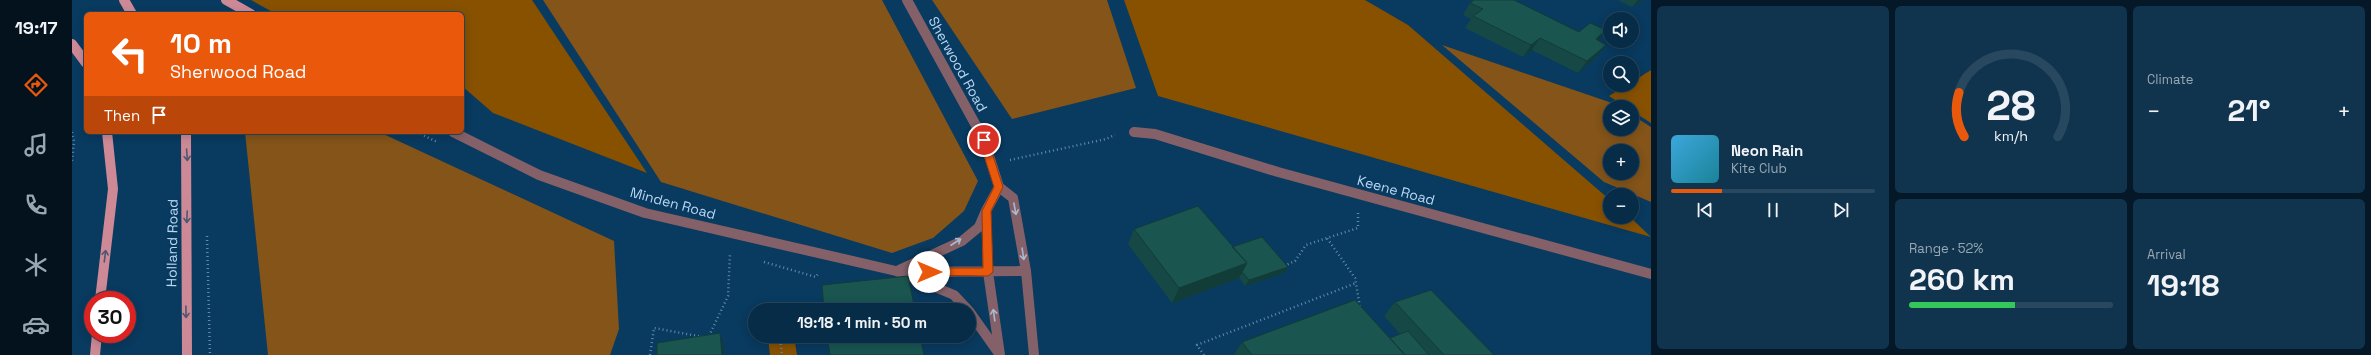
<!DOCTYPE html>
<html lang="en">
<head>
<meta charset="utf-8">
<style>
  body { margin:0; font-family:"Space Grotesk",sans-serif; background:#10344e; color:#f1f3f6; height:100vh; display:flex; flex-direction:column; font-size:15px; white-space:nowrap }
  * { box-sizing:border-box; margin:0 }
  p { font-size:13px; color:#98a7b4 }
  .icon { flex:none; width:22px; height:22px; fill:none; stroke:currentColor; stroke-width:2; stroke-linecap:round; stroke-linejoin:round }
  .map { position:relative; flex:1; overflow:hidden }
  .side { display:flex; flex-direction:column; gap:6px; padding:6px; background:#041827; width:720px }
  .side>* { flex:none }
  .hud { position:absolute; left:12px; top:12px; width:380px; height:122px; border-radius:6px; box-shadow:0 2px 10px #0003,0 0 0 1px #284860; background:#ea580c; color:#fff; overflow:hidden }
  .buttons { position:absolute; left:1531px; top:12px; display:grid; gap:8px }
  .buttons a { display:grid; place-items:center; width:36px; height:36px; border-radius:50%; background:#072c47; box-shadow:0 2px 10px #0003,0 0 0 1px #284860; font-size:20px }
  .speed { position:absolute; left:12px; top:291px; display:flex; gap:8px; font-size:20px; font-weight:700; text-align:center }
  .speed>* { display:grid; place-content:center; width:52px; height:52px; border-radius:50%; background:#072c47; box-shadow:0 2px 10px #0003,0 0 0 1px #284860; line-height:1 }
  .speed .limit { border:6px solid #d22; background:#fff; color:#111 }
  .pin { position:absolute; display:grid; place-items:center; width:34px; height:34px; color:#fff; margin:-17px; border:2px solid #fff; border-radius:50%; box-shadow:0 1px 4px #0007 }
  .me { position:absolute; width:44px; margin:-22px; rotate:90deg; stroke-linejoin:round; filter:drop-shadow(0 0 3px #0008) }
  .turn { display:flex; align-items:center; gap:14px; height:84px; padding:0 20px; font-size:18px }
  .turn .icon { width:52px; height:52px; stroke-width:2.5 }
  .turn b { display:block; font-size:28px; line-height:34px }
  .then { display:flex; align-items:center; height:38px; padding:0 20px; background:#0003; gap:8px; font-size:15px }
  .big { font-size:30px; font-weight:800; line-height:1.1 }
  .side .widget { flex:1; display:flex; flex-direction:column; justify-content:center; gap:6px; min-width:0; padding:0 14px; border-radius:6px; background:#10344e }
  .side .dial { align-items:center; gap:0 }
  .dial svg { height:104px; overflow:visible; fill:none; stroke:#284860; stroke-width:7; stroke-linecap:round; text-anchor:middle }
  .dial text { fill:#f1f3f6; stroke:none }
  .song { display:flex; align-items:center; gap:12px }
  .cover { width:48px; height:48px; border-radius:6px; background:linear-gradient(135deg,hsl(200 70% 55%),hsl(190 70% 35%)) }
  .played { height:4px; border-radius:2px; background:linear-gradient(90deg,#ea580c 25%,#284860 25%) }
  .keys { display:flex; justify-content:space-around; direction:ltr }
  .heat { display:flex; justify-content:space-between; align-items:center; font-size:22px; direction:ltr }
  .charge { height:6px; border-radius:3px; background:linear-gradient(90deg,#34c759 52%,#284860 0) }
  .side .tiles { flex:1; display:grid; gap:6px; grid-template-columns:repeat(3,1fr) }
  .widget:first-child { grid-row:span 2 }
  .trip { position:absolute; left:676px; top:303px; width:228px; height:40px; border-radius:20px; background:#072c47; box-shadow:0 2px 10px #0003,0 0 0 1px #284860; font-weight:800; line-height:40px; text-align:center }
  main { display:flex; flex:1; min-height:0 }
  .dock { display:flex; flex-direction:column; width:72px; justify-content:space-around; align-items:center; background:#03121c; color:#98a7b4 }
  .dock .icon { width:28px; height:28px }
  .dock .selected { color:#ea580c }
  .dock b { font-size:18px; color:#f1f3f6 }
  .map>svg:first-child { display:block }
  .green { fill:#875100 }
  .forest { fill:#845419; fill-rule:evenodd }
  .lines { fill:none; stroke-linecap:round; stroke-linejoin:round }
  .path { stroke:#638aab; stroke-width:2.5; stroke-dasharray:1 3; stroke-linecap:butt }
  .minor { stroke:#846168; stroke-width:10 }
  .major { stroke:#ce8996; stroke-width:10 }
  .wall { fill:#164945 }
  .shaded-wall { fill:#123c38 }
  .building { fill:#1a5550; stroke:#123c38 }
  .oneway { stroke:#4e5672 }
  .oneway2 { stroke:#abb9d0 }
  .route { fill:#ea580c; stroke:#983908 }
  .labels { text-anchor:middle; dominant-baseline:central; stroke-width:4; stroke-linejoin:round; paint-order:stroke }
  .street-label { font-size:14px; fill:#b8d6f3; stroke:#093a5f }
</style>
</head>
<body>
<main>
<nav class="dock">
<b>19:17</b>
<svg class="icon selected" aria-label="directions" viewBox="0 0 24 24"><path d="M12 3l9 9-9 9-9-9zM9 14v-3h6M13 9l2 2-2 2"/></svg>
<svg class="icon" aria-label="music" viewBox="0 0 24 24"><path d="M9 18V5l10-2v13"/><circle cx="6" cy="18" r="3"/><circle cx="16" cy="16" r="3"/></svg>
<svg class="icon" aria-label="phone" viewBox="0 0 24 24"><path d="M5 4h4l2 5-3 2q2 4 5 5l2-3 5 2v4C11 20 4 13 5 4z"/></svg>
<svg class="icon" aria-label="climate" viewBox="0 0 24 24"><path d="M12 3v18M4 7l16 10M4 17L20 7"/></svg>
<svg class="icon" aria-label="car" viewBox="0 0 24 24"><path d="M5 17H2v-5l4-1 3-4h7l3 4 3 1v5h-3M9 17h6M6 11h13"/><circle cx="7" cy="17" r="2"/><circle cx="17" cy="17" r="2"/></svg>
</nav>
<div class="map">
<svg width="1579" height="355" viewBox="0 0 1579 355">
  <rect width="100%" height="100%" fill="#093a5f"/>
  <!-- green -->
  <path class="green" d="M179 0H460L575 173 421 113 390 86V14H204Z
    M1052 0H1293L1336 25 1538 200V217H1558L1579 237 1086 96Z
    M1579 70V123L1560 111V107H1554L1537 96 1555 85H1560V82Z
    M712 336H722L725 355H698L696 338Z"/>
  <!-- forest -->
  <path class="forest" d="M471 0H810L906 181 892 211 861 238 820 253 589 182Z
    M860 0H1035L1064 88 940 119Z
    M1370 45 1543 104 1547 107H1538V129H1560V115L1579 127V202L1532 182ZM1538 151H1560V173H1538Z
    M173 132H307L542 241 547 329 538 355H196Z"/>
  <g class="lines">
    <!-- path -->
    <path class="path" d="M0 132 2 141 0 162
      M345 132 365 142
      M938 160 1034 139 1043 135
      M1286 213V228L1255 238 1283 278 1288 307
      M135 236 138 355
      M692 262 744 277 747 272
      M1212 266 1223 261 1234 245 1255 238
      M637 336 656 296 658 253
      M708 336 710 355
      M578 355 582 328 631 337
      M1132 355 1125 345 1284 283"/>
    <!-- minor -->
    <path class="minor" d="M835 0 912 140 927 187 941 198 954 271 962 355
      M381 132 467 175 573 213 824 271 882 295 896 310
      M1062 132 1083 134 1206 172 1579 274
      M927 187 914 211 916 272 928 355
      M827 270 890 241 907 227 913 213
      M834 272 954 271
      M897 311 926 352"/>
    <!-- major -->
    <path class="major" d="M52 0 60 14
      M154 0 179 14
      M0 44 14 63
      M114 132 115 355
      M28 300 41 189 35 132
      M23 355 25 334"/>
  </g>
  <!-- wall -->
  <path class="wall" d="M1546 0H1571L1560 7Z
    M1398 3 1526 41 1525 56 1506 73 1460 50 1451 57 1393 28 1399 19 1391 15Z
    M1062 229 1160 247 1212 273 1173 286 1167 278 1100 303 1056 244Z
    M1323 302 1422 355H1162L1170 342 1318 338 1328 334 1312 316Z"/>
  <!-- shaded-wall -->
  <path class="shaded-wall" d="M1566 0H1571L1560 7Z
    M1534 30 1525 42 1524 39Z
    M1468 38 1460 50 1451 57 1459 45Z
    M1534 45 1525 56 1506 73 1515 61Z
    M1175 263 1167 278 1100 303 1107 288Z
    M1216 267 1212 273 1173 286 1177 280Z
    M648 333 651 344 652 355H650Z"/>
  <!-- building -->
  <path class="building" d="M1402 0H1442L1507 32 1518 23 1534 30 1524 39 1534 45 1515 61 1468 38 1459 45 1401 16 1411 9 1398 3Z
    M1126 206 1175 263 1107 288 1062 229Z
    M1190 237 1216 267 1177 280 1170 272 1175 263 1160 247Z
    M836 276 843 310H752L750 285Z
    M1359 290 1422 355H1372L1323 302Z
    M1283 300 1333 355H1180L1170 342Z
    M1336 331 1357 355H1333L1318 338Z
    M648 333 650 355H585V343Z
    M755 336H848L852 355H758Z"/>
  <!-- one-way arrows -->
  <defs><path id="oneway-shaft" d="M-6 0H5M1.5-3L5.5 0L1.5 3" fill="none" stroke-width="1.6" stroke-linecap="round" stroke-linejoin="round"/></defs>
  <g class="oneway">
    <use href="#oneway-shaft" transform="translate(115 155) rotate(86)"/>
    <use href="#oneway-shaft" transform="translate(115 217) rotate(92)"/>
    <use href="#oneway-shaft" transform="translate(33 256) rotate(-83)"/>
    <use href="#oneway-shaft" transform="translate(114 312) rotate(89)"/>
  </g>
  <g class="oneway2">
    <use href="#oneway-shaft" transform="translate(943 209) rotate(79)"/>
    <use href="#oneway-shaft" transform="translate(884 242) rotate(-33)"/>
    <use href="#oneway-shaft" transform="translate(951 254) rotate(81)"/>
    <use href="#oneway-shaft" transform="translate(922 315) rotate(-98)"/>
  </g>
  <!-- route -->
  <path class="route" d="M912 137 916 140 931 187 919 211 921 272 916 276 854 275V269L857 268H911L910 211 922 187 907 140Z"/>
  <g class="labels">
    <!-- street labels -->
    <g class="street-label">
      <text transform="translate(886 64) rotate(61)">Sherwood Road</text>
      <text transform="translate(1324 190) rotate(15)">Keene Road</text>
      <text transform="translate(601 203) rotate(15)">Minden Road</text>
      <text transform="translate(100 243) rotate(-89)">Holland Road</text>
    </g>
  </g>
</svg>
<div class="buttons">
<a><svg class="icon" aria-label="sound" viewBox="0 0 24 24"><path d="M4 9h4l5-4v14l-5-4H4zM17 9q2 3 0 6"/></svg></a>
<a><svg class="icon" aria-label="search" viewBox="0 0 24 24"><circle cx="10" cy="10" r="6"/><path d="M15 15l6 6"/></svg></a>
<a><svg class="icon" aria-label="layers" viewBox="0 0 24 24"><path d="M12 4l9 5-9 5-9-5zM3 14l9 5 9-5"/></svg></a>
<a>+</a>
<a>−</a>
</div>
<div class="speed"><div class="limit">30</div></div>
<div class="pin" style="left:912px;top:140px;background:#d93025"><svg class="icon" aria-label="arrive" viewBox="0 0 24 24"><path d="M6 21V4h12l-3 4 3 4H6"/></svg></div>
<svg class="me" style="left:857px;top:272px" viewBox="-20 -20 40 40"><circle r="19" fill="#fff"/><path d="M0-13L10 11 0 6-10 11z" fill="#ea580c"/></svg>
<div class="trip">19:18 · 1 min · 50 m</div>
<div class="hud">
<div class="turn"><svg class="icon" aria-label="left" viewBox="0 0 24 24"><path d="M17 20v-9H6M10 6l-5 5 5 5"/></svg><div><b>10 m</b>Sherwood Road</div></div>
<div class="then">Then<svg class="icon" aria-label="arrive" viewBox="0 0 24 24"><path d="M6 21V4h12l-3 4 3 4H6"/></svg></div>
</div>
</div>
<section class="side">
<div class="tiles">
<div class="widget">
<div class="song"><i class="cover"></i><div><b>Neon Rain</b><p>Kite Club</p></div></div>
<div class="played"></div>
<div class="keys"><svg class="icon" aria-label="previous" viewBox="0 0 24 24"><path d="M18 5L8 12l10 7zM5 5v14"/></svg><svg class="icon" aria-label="pause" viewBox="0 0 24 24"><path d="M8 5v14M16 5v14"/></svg><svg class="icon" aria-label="next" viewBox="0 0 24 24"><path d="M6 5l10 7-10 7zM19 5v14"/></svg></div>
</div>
<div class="widget dial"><svg viewBox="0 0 100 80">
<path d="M14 69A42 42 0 1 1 86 69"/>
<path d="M14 69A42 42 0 0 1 10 35" stroke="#ea580c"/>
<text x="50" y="56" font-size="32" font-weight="700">28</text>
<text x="50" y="72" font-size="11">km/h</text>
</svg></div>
<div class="widget"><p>Climate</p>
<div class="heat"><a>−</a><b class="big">21°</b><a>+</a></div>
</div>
<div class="widget"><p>Range · 52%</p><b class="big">260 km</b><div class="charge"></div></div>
<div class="widget"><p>Arrival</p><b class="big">19:18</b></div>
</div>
</section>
</main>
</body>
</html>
